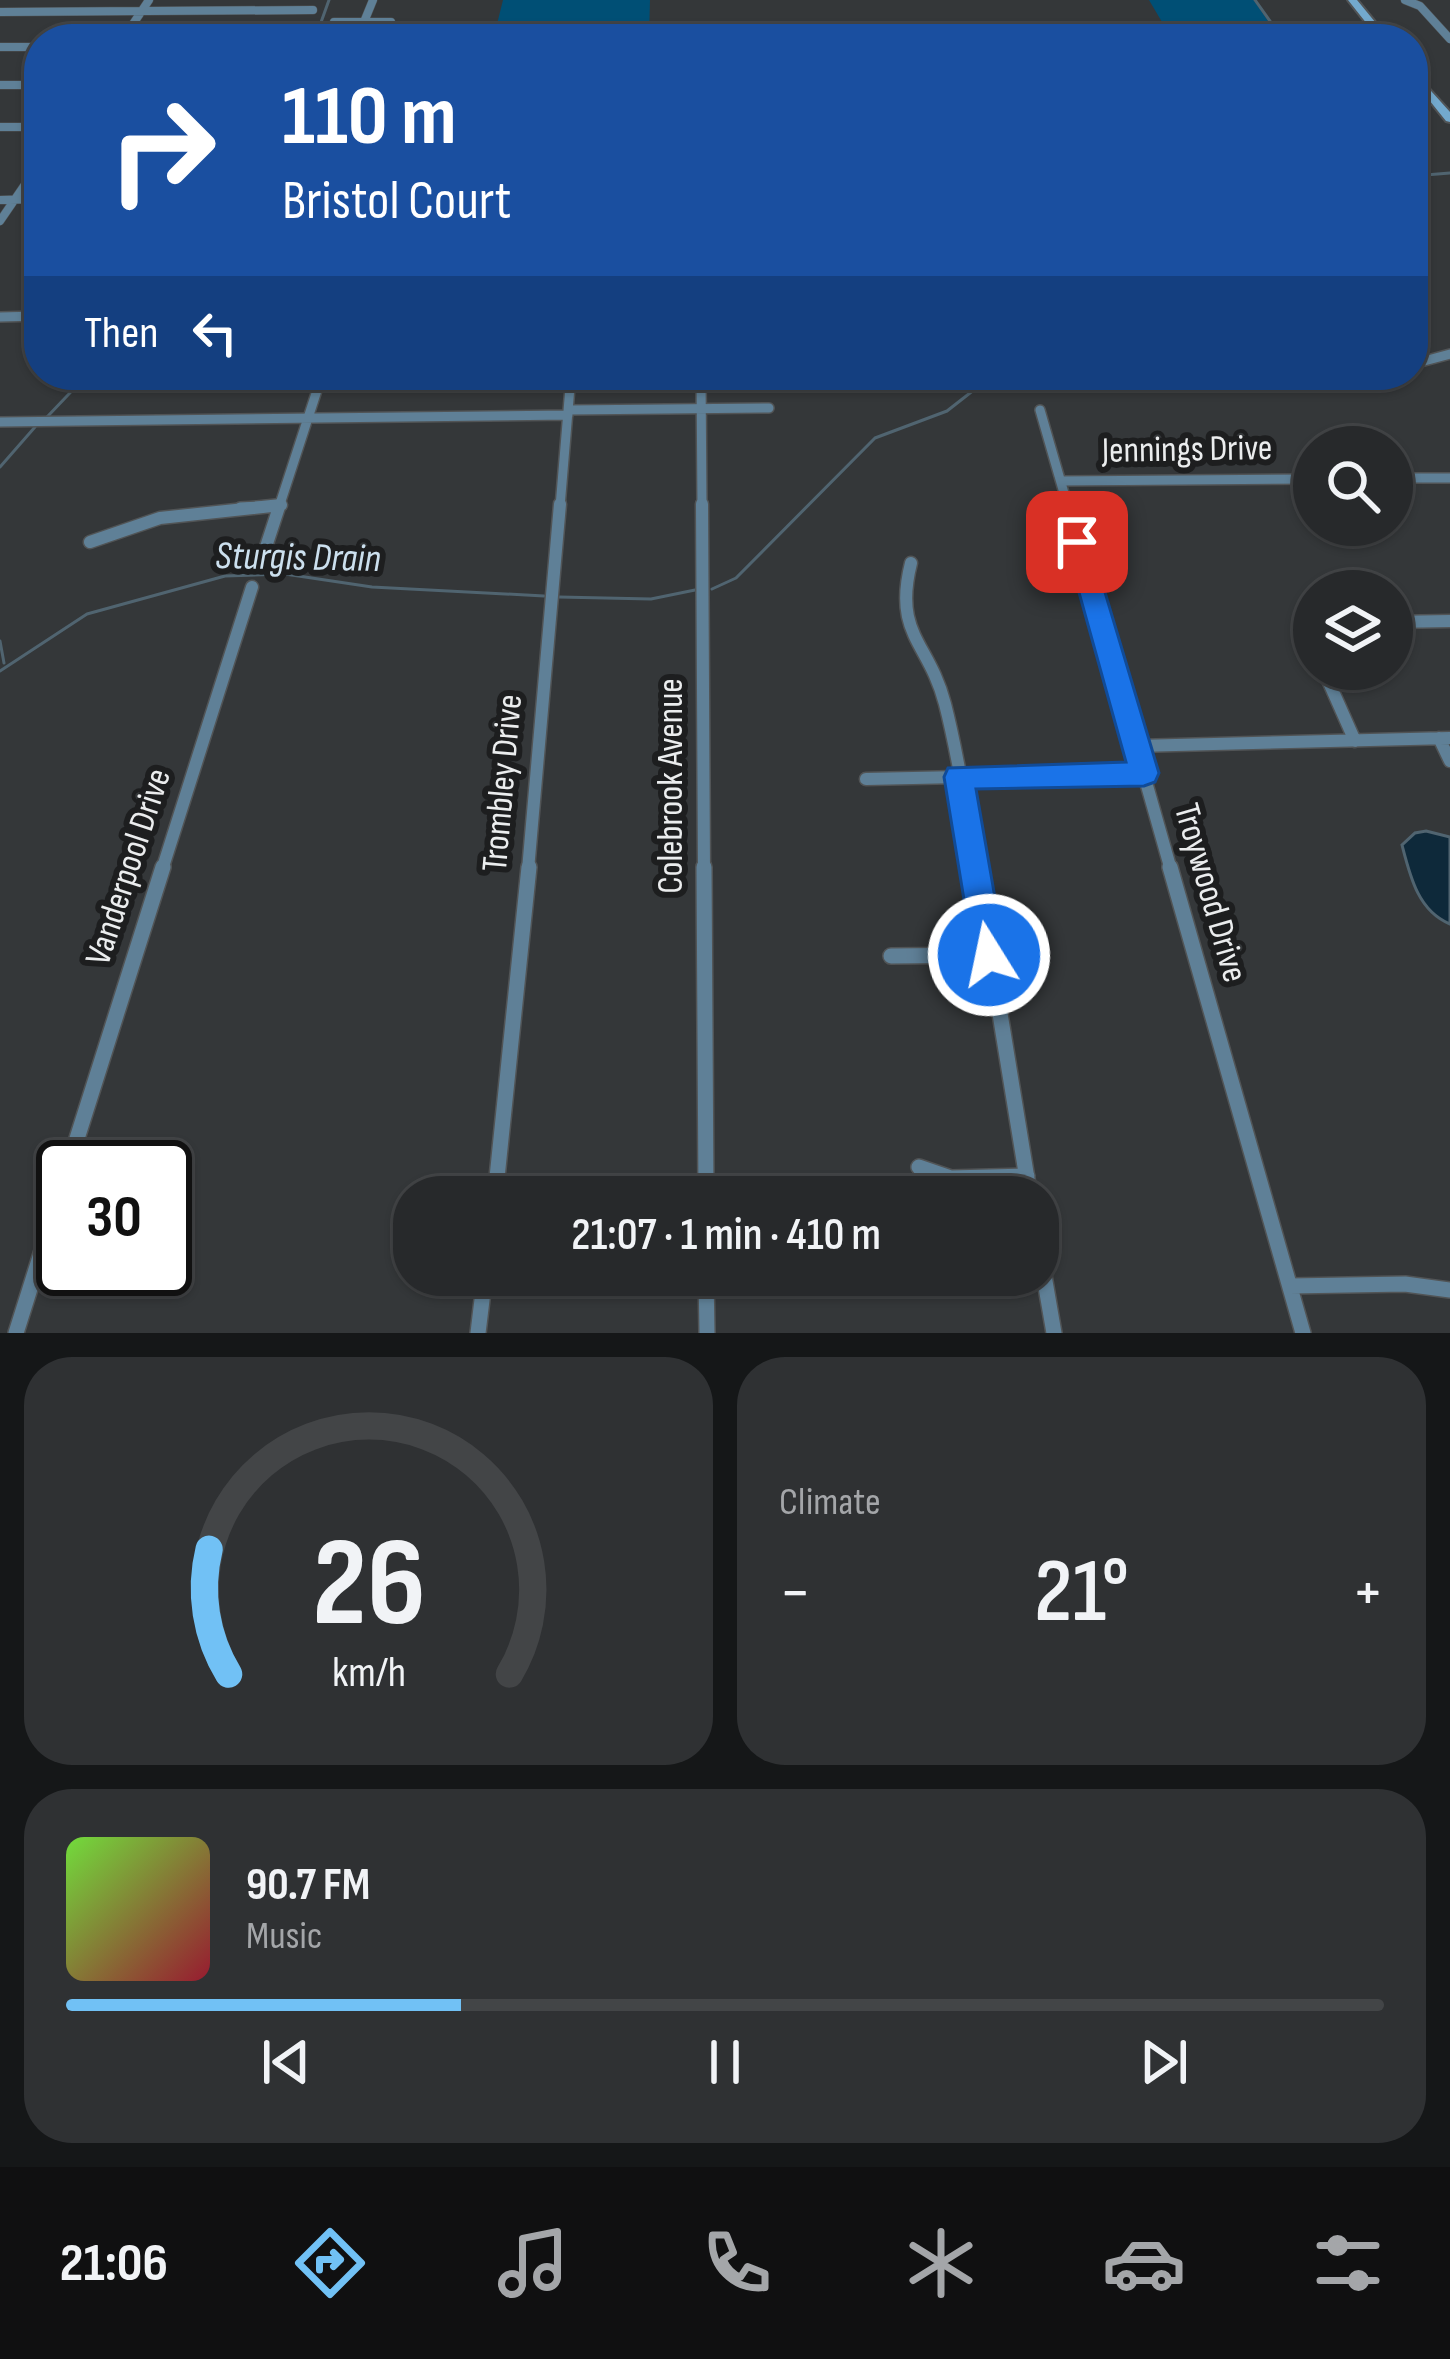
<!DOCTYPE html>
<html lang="en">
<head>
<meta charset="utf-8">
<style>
  body { margin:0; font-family:"Sofia Sans Condensed",sans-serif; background:#2f3133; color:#f1f3f6; height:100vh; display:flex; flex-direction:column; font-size:45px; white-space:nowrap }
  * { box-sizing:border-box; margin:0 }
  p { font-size:39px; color:#a4a6a9 }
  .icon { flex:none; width:66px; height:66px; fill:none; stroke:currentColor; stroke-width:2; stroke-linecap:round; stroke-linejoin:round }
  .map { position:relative; height:1333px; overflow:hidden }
  .details { display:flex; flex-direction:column; gap:24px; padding:24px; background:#151718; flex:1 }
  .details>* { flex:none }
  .hud { position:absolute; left:24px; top:24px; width:1404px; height:366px; border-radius:48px; box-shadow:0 3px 9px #0004,0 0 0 3px #434547; background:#1a4fa0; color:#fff; overflow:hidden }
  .fabs { position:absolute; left:1293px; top:426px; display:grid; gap:24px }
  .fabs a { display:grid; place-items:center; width:120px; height:120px; border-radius:50%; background:#27292b; box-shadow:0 3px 9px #0004,0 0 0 3px #434547; font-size:60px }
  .speed { position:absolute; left:36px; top:1140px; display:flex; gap:24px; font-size:60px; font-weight:700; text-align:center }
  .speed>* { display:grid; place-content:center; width:156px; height:156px; border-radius:50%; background:#27292b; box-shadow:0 3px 9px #0004,0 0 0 3px #434547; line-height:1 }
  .speed .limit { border:6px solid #111; border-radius:18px; background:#fff; color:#111 }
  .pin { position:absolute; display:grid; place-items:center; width:102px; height:102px; color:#fff; margin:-51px; border-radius:24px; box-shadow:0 6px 18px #0006 }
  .me { position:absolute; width:132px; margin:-66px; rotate:350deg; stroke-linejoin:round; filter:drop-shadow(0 0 9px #0008) }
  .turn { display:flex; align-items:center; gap:42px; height:252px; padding:0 60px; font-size:54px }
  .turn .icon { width:156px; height:156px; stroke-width:2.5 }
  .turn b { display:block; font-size:84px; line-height:102px }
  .then { display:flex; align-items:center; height:114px; padding:0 60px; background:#0003; gap:24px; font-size:45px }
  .big { font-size:90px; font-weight:600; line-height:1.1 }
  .details .widget { flex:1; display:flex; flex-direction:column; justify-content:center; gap:18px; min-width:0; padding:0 42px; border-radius:48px; background:#2f3133 }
  .details .dial { align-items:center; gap:0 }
  .dial svg { height:312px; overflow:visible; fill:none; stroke:#434547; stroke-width:7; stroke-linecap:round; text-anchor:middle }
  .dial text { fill:#f1f3f6; stroke:none }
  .song { display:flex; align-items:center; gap:36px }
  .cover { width:144px; height:144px; border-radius:18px; background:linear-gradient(135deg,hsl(100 70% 55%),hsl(350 70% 35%)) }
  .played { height:12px; border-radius:6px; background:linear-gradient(90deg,#71c1f5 30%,#434547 30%) }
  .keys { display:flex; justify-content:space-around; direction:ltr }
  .heat { display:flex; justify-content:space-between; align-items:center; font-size:66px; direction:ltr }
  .details .tiles { flex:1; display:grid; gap:24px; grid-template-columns:1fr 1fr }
  .widget:last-child { grid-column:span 2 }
  .trip { position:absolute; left:393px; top:1176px; width:666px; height:120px; border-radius:48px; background:#27292b; box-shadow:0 3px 9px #0004,0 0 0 3px #434547; font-weight:600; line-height:120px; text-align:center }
  .tabs { display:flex; height:192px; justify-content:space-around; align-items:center; background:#101011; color:#a4a6a9 }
  .tabs .icon { width:84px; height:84px }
  .tabs .active { color:#71c1f5 }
  .tabs b { font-size:54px; color:#f1f3f6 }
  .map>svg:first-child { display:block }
  .green { fill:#004f75 }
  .water { fill:#0e293a; stroke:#506470; stroke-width:3 }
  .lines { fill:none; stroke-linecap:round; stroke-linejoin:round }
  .stream { stroke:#506470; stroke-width:3 }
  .minor-far3-casing { stroke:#515456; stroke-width:9 }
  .minor-far2-casing { stroke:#515456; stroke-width:12 }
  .minor-far1-casing { stroke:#515456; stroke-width:15 }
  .minor-casing { stroke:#515456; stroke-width:18 }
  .secondary-casing { stroke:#515456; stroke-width:4 }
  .minor-far3 { stroke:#5f8097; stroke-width:8 }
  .minor-far2 { stroke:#5f8097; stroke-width:9 }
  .minor-far1 { stroke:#5f8097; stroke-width:12 }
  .minor { stroke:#5f8097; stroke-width:15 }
  .secondary { fill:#73a9cd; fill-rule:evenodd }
  .route { fill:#1a73e8; stroke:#114b97; stroke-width:3 }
  .labels { text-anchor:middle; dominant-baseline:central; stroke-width:12; stroke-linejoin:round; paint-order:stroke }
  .street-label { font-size:36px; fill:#ebedee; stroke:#1d1e1f }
  .water-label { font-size:39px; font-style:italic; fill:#cce0ee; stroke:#1d1e1f }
</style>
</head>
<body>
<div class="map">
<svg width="1450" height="1333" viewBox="0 0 1450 1333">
  <rect width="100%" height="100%" fill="#343739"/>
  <!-- green -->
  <path class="green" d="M503 0H650L649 39H409C434 32 468 27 494 36Z
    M1149 0H1254L1278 36 1296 39H1172Z"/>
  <!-- water -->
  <path class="water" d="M1426 831 1450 837V924C1418 911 1410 876 1402 845L1415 833Z"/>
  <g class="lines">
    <!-- stream -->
    <path class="stream" d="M1255 0 1277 31 1299 39
      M315 39 329 0
      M1413 176 1450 173
      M47 417 87 375
      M0 467 35 427
      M712 589 736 578 875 438 947 411 993 375
      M559 597 651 599 695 590
      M0 641 4 663
      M0 671 87 614 225 576 285 574 372 587 544 596"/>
    <defs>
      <path id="minor-far3" d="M1405 0 1420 6 1450 39
        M0 12 313 10
        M334 22H391
        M364 22 373 0
        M123 39 149 0
        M0 47H39
        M0 85H39
        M0 127H39
        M0 200 39 199
        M0 221 39 164"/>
      <path id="minor-far2" d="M0 317 39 316
        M1413 364 1450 354
        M701 375 702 507
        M569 410 769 408
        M1040 410 1068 507
        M0 422 568 415
        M1392 478H1450
        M1061 481 1314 479
        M240 507 281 505
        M279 507 322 375
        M560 507 571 375"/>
      <path id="minor-far1" d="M702 504 704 870
        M1067 504 1171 870
        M90 542 160 518 281 505
        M261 562 280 504
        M911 563C893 635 929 642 945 704 959 758 967 815 977 870
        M1392 622 1450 621
        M1314 629V647
        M1323 669 1355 741
        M1439 738 1450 761
        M1137 746 1450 738
        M866 779 1144 773
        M162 870 252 587
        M528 870 560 504"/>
      <path id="minor" d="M704 867 706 1197
        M976 867 1030 1197
        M1170 867 1303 1333
        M891 956 989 955
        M68 1167 163 867
        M919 1167 951 1178 1027 1176
        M495 1197 529 867
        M1038 1241 1054 1333
        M706 1275 707 1333
        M1290 1286 1405 1284 1450 1290
        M16 1333 63 1184
        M478 1333 485 1275"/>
      <path id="secondary" d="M1348 0H1357L1389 39H1379Z
        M1413 71 1450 112V122L1446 121 1413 80Z"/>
    </defs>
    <!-- minor-far3 casing -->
    <use href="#minor-far3" class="minor-far3-casing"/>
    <!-- minor-far2 casing -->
    <use href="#minor-far2" class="minor-far2-casing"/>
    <!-- minor-far1 casing -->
    <use href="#minor-far1" class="minor-far1-casing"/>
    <!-- minor casing -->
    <use href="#minor" class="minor-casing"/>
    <!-- secondary casing -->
    <use href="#secondary" class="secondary-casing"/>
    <!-- minor-far3 -->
    <use href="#minor-far3" class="minor-far3"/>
    <!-- minor-far2 -->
    <use href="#minor-far2" class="minor-far2"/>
    <!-- minor-far1 -->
    <use href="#minor-far1" class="minor-far1"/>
    <!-- minor -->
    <use href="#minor" class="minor"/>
    <!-- secondary -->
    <use href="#secondary" class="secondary"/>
  </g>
  <!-- route -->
  <path class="route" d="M1077 534 1090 542 1159 773 1155 782 1144 786 976 789 1005 955 1001 965 989 970 978 965 973 955 944 777 948 768 1126 762 1065 542Z"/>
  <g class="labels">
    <!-- street labels -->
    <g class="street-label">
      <text transform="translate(1187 450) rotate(-1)">Jennings Drive</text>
      <text transform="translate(503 783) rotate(-85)">Trombley Drive</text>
      <text transform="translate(671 786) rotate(-90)">Colebrook Avenue</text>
      <text transform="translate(129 867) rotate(-72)">Vanderpool Drive</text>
      <text transform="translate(1210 893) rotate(74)">Troywood Drive</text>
    </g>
    <!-- water labels -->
    <g class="water-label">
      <text transform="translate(298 558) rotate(1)">Sturgis Drain</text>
    </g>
  </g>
</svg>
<div class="fabs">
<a><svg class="icon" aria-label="search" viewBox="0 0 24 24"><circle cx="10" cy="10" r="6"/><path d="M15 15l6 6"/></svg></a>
<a><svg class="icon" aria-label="layers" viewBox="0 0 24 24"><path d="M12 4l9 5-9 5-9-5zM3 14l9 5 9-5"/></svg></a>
</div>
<div class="speed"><div class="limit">30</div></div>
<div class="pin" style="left:1077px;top:542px;background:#d93025"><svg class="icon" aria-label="arrive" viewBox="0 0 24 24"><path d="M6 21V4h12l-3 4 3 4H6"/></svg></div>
<svg class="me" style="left:989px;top:955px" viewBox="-20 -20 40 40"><circle r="17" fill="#1a73e8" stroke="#fff" stroke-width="3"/><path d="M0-11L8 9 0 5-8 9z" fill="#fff"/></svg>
<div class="trip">21:07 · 1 min · 410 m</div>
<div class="hud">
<div class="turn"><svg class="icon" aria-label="right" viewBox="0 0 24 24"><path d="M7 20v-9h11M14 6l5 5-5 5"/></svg><div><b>110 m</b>Bristol Court</div></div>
<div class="then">Then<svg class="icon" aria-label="left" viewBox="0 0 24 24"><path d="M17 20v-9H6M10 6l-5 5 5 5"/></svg></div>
</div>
</div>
<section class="details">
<div class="tiles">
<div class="widget dial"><svg viewBox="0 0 100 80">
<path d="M14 69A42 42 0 1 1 86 69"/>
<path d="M14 69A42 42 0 0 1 9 37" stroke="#71c1f5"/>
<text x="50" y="56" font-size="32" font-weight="700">26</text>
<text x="50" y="72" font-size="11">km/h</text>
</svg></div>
<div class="widget"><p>Climate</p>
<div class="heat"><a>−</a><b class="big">21°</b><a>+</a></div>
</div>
<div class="widget">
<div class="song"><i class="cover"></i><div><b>90.7 FM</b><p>Music</p></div></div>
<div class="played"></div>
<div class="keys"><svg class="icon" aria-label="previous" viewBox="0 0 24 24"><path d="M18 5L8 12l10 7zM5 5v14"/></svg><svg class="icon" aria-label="pause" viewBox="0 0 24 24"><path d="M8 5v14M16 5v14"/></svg><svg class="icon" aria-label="next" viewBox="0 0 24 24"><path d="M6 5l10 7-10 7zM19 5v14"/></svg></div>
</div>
</div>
</section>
<nav class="tabs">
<b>21:06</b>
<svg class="icon active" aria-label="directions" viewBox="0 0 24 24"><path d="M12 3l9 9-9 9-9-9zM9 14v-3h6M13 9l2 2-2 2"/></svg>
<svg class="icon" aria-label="music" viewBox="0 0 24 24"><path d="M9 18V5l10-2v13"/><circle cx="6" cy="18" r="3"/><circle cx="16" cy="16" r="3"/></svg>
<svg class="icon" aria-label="phone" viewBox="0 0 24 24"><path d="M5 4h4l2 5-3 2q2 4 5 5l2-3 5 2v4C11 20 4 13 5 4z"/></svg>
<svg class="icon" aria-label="climate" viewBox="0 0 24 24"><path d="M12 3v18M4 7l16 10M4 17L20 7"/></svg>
<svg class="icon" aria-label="car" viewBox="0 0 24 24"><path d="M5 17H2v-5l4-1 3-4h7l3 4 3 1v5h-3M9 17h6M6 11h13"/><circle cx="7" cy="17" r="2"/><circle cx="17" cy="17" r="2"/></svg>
<svg class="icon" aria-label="filters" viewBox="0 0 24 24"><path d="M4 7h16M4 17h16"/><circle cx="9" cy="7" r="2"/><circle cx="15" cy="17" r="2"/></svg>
</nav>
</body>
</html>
